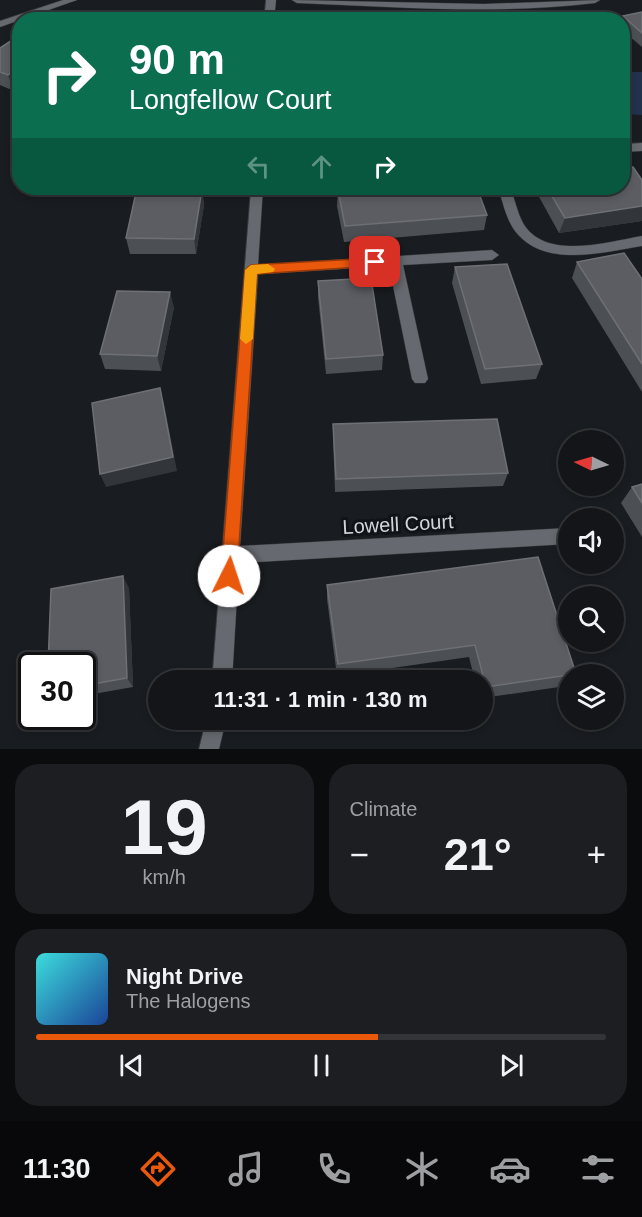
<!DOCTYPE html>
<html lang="en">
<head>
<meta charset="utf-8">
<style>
  body { margin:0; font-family:Helvetica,sans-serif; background:#1c1e21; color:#f1f3f6; height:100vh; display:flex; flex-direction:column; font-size:22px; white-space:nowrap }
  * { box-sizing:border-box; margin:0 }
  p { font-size:20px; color:#9d9fa2 }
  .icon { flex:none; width:33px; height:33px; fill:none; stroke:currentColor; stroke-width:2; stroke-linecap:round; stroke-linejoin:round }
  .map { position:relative; height:749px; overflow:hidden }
  .details { display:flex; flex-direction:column; gap:15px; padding:15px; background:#0a0c0d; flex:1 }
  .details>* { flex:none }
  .guide { position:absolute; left:12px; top:12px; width:618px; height:183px; border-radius:24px; box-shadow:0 3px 9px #0003,0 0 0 2px #323437; background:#0b6e4f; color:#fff; overflow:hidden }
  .needle { width:39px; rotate:275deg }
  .fabs { position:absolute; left:558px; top:430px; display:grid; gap:12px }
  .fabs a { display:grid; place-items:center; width:66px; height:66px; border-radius:50%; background:#131518; box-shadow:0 3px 9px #0003,0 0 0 2px #323437; font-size:30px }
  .speed { position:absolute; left:18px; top:652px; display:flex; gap:12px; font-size:30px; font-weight:700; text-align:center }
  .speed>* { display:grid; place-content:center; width:78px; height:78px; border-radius:50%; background:#131518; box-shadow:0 3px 9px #0003,0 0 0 2px #323437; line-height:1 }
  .speed .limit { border:3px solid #111; border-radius:9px; background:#fff; color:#111 }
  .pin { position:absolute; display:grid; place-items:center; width:51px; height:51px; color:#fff; margin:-26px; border-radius:12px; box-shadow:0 3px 9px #0006 }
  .me { position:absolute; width:66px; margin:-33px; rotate:4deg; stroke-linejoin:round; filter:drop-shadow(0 0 4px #0008) }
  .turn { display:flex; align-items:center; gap:21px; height:126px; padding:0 18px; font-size:27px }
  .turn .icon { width:78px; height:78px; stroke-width:2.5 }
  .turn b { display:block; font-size:42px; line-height:51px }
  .lanes { display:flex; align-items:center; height:57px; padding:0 18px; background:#0003; justify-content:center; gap:30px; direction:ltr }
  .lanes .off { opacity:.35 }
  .big { font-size:45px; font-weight:800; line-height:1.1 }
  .details .card { flex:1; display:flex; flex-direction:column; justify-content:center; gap:9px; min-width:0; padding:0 21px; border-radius:24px; background:#1c1e21 }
  .details .dial { align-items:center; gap:0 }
  .dial b { font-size:78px; line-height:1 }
  .song { display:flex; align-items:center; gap:18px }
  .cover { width:72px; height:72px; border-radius:9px; background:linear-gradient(135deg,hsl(180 70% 55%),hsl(220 70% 35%)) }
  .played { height:6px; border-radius:3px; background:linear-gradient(90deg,#ea580c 60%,#323437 60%) }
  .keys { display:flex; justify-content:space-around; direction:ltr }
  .heat { display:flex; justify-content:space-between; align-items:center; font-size:33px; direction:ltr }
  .details .tiles { flex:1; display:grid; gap:15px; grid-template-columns:1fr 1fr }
  .card:last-child { grid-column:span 2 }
  .trip { position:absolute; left:148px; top:670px; width:345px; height:60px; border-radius:30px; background:#131518; box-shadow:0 3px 9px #0003,0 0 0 2px #323437; font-weight:800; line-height:60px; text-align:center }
  .menu { display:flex; height:96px; justify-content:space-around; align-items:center; background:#08080a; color:#9d9fa2 }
  .menu .icon { width:42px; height:42px }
  .menu .selected { color:#ea580c }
  .menu b { font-size:27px; color:#f1f3f6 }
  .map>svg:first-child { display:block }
  .green { fill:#22314c }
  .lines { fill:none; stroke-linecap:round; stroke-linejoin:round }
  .minor-casing { stroke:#36383b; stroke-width:1 }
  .minor { fill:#66696f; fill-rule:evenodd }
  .wall { fill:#4c4f54 }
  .shaded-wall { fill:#323539 }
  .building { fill:#5b5d62; stroke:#6e7075; stroke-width:1.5 }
  .route { fill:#ea580c; stroke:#983908; stroke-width:1.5 }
  .slow { fill:#f59e0b }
  .labels { text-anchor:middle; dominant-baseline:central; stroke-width:6; stroke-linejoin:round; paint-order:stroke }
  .street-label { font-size:20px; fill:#d3d5d8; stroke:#101317 }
</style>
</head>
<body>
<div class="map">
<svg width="642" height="749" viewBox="0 0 642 749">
  <rect width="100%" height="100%" fill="#191c20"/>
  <!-- green -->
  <path class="green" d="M388 11 392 19H283V16Z
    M622 72H642V115L623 114Z"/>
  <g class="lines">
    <defs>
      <path id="minor" d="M63 0H77L0 27V21Z
        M266 0H276L274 20H264Z
        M292 0 484 4 600 0 595 3C496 15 397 7 297 3Z
        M642 143V151L622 152V144Z
        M251 188H263L258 265 492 250 499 255 492 260 403 265 428 379 425 383H415L412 379 389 266 258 274 240 546 568 528V544L239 563 232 681H212Z
        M498 188H510C515 199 517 212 523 223 545 261 607 242 642 236V246C603 252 544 269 515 231 506 219 503 202 498 188Z
        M206 720H226L219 749H199Z"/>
    </defs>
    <!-- minor casing -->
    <use href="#minor" class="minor-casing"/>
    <!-- minor -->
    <use href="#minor" class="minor"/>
  </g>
  <!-- wall -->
  <path class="wall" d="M642 12V47L622 30V20L623 16Z
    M20 35V86L14 91 0 85V48Z
    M642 180V221L559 233 538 195 540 188H622Z
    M202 189 204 205 196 254H130L126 238Z
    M338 190 487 215 484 230 344 242 337 206Z
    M577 262 642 279V392L572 278Z
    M455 267 542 364 536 379 481 384 452 283Z
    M318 281 383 355 382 370 326 374 318 297Z
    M174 307 161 371 105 369 100 354Z
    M333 424 508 473 503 486 335 492 333 438Z
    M642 484V537L621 503 632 487Z
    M327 585 576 674 568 675V683L566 686 483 698V681H475L469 657 337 676 327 599Z
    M129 588 133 687 82 696V666Z"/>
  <!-- shaded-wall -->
  <path class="shaded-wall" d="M20 67V86L14 91 8 75Z
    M202 189 204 205 196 254 194 239Z
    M642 206V221L559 233 565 218Z
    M170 292 174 307 161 371 157 356Z
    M160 388 164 403 177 471 106 487 100 474Z
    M123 576 129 588 133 687 127 678Z"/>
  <!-- building -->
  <path class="building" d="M642 12V33L623 16Z
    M20 35V67L8 75 0 72V48Z
    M633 167 642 180V206L565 218 547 188H622V168Z
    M137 188 202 189 194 239 126 238Z
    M376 188H477L487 215 345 226 338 190Z
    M624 253 642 279V364L577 262Z
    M507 264 542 364 485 369 455 267Z
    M371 278 383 355 326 359 318 281Z
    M117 291 170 292 157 356 100 354Z
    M160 388 173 457 100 474 92 403Z
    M497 419 508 473 336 479 333 424Z
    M642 484V503L632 487Z
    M538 557 576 674 486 687 475 645 338 664 327 585Z
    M123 576 127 678 82 686V666H48L51 589Z"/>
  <!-- route -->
  <path class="route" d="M375 258 381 262 375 266 257 274 237 576 235 582 229 584 223 582 221 576 245 270 251 265Z"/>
  <!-- slow -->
  <path class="slow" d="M268 264 275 269 273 272 257 274 253 339 246 344 240 339 245 270 251 265Z"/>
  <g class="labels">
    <!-- street labels -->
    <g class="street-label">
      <text transform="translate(398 524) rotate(-3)">Lowell Court</text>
    </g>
  </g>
</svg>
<div class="fabs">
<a><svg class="needle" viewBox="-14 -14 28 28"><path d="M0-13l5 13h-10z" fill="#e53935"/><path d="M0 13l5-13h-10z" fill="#9d9fa2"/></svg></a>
<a><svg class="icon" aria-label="sound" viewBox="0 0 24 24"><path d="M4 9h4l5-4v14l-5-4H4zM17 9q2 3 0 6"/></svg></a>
<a><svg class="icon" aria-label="search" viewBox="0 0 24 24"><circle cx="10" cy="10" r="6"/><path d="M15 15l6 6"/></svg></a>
<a><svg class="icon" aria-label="layers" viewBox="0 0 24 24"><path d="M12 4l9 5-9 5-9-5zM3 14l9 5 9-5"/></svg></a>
</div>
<div class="speed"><div class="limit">30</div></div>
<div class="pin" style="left:375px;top:262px;background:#d93025"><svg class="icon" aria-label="arrive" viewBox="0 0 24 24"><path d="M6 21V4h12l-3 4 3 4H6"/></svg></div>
<svg class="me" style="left:229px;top:576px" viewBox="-20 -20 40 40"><circle r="19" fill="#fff"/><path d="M0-13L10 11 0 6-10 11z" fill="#ea580c"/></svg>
<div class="trip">11:31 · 1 min · 130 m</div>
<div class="guide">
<div class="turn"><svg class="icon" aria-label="right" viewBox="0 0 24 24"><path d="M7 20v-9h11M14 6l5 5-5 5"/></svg><div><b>90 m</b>Longfellow Court</div></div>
<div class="lanes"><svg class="icon off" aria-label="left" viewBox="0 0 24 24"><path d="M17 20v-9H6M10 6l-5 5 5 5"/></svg><svg class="icon off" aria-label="ahead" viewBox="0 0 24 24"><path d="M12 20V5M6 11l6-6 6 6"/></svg><svg class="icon" aria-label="right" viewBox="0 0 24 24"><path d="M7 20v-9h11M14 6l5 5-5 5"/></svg></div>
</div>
</div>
<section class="details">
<div class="tiles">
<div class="card dial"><b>19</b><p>km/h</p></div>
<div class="card"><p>Climate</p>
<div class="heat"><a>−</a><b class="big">21°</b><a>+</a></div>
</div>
<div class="card">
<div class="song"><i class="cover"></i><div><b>Night Drive</b><p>The Halogens</p></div></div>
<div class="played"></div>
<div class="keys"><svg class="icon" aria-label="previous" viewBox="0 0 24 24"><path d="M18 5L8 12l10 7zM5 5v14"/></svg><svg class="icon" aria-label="pause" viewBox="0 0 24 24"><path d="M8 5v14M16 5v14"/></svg><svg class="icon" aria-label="next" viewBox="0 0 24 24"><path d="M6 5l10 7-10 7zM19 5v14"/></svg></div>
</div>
</div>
</section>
<nav class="menu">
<b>11:30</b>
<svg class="icon selected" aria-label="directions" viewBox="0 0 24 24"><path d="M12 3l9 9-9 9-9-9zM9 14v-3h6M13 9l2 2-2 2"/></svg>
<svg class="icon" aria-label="music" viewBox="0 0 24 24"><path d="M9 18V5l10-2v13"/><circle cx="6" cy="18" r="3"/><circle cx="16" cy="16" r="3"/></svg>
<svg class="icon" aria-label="phone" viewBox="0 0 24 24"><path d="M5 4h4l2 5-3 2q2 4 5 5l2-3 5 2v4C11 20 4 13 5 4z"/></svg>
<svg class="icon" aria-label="climate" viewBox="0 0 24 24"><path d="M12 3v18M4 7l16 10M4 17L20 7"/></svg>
<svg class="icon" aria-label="car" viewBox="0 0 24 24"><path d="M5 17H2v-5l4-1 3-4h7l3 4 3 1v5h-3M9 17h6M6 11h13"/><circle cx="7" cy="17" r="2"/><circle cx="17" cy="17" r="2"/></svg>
<svg class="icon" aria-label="filters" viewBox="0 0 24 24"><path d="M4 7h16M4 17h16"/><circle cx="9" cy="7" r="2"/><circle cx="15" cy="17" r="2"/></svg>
</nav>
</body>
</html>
